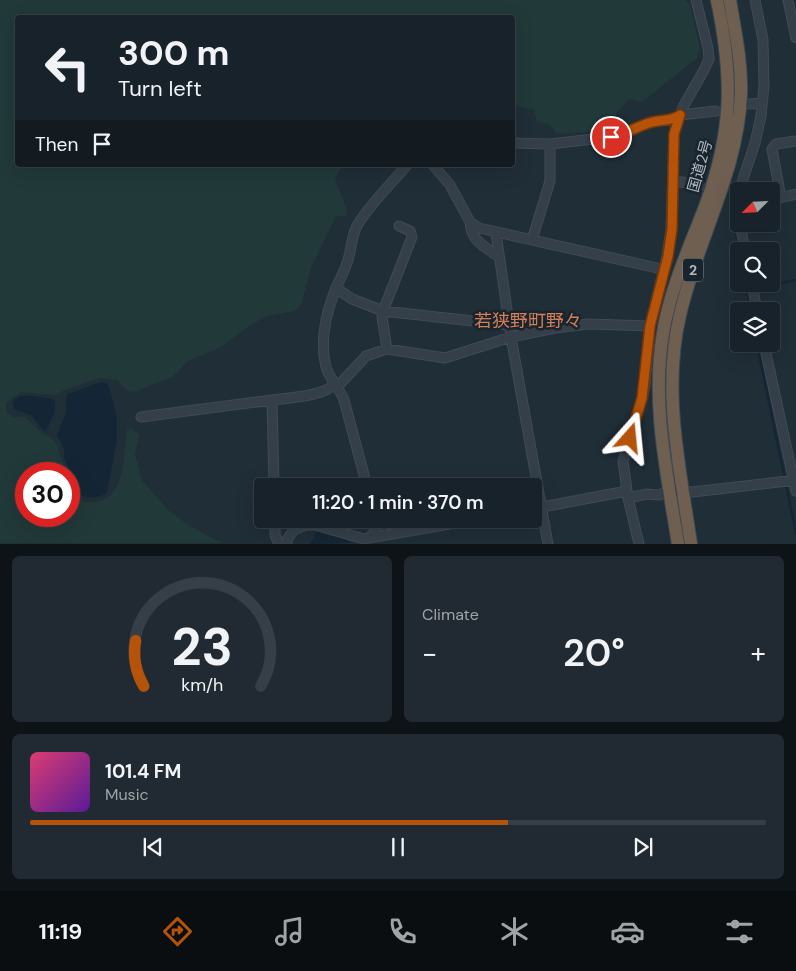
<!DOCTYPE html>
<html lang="en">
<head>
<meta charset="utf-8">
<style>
  body { margin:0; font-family:"DM Sans","Noto Sans JP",sans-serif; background:#212a32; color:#f1f3f6; height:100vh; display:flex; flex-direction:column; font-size:19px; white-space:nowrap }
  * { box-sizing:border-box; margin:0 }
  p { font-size:16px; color:#9fa4a8 }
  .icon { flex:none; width:28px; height:28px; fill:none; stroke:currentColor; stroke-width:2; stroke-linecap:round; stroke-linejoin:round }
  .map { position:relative; height:544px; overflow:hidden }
  .details { display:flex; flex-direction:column; gap:12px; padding:12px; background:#0d1317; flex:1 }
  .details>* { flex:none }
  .guide { position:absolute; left:15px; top:15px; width:500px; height:152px; border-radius:5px; box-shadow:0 5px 20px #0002,0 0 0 1px #363f47; background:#18222a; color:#f1f3f6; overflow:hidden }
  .needle { width:32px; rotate:246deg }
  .buttons { position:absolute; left:730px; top:182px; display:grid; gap:10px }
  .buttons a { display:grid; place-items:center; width:50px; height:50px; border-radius:5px; background:#18222a; box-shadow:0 5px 20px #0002,0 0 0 1px #363f47; font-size:25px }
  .speed { position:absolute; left:15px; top:462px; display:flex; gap:10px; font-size:25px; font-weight:700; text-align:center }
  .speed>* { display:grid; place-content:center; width:65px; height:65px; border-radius:50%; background:#18222a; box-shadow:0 5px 20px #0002,0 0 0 1px #363f47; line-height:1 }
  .speed .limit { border:8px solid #d22; background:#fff; color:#111 }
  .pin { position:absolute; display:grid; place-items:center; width:42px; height:42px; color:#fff; margin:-21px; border:2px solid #fff; border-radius:50%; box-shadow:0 1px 5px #0007 }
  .me { position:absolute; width:55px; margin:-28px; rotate:18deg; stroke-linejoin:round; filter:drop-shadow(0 0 4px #0008) }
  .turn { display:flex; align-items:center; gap:18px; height:105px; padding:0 20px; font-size:22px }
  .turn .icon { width:65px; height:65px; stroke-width:2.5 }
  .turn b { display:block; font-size:35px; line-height:42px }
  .then { display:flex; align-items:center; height:48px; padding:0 20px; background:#0003; gap:10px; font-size:19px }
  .big { font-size:38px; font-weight:600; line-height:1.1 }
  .details .tile { flex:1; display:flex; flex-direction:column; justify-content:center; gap:8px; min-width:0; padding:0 18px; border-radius:8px; background:#212a32 }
  .details .dial { align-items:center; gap:0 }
  .dial svg { height:130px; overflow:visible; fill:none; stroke:#363f47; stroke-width:7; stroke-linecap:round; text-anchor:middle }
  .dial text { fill:#f1f3f6; stroke:none }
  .song { display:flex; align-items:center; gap:15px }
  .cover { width:60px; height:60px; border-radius:8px; background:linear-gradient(135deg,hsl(340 70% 55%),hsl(270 70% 35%)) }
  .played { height:5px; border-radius:2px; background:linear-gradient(90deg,#b45309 65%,#363f47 65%) }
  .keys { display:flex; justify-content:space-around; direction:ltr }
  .heat { display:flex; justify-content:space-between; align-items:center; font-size:28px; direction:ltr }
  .details .tiles { flex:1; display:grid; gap:12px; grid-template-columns:1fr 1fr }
  .tile:last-child { grid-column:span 2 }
  .trip { position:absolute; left:254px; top:478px; width:288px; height:50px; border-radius:5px; background:#18222a; box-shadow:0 5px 20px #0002,0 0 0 1px #363f47; font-weight:600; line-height:50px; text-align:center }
  .tab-bar { display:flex; height:80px; justify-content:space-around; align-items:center; background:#0a0e11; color:#9fa4a8 }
  .tab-bar .icon { width:35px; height:35px }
  .tab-bar .on { color:#b45309 }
  .tab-bar b { font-size:22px; color:#f1f3f6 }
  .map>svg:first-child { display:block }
  .green { fill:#223939 }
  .water { fill:#142635 }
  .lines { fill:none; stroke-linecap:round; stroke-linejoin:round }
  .stream { stroke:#142635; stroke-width:2.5 }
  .minor-casing { stroke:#404b55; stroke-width:11 }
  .highway-casing { stroke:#3e4a53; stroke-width:14 }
  .minor { stroke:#343f49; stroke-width:9 }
  .highway { stroke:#6f5f51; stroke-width:12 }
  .route-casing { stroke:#753606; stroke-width:12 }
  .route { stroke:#b45309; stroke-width:9 }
  .labels { text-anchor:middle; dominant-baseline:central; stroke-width:5; stroke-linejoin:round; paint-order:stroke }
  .shield { fill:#19242d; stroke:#818d97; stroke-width:1 }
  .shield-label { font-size:14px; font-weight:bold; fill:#aebac5 }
  .street-label { font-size:15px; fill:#aebac5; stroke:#19242d }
  .quarter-label { font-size:18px; fill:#d47e5a; stroke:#19242d }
</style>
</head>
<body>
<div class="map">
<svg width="796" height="544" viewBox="0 0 796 544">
  <rect width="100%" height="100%" fill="#202e38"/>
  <!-- green -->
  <path class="green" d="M0 0H685L690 4 700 49 697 58 642 102 629 99 616 114 612 130 557 134 549 124 537 122 534 110 513 105 512 18H18V165H343L335 178 347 211 346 216H336L310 270 302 302 296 311 267 316 252 324 219 348 188 361 173 377 134 392 128 391 117 380 100 378 67 389 55 395 21 392 6 403V412L13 417H25L42 433 49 436 56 443 67 474H26V516H69V479L75 496 83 502C89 502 97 502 103 500 125 493 124 449 127 430L131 429 139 434 135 454 142 480 168 510 187 524 221 543H0Z"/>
  <!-- water -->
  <path class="water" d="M101 382 108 384 117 417V440L107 493C98 498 88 500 79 494L64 457V449L57 435 66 412V397L68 394Z
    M19 396H37L55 400V412L46 431 42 429 31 415 14 409 12 402Z
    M318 529 341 536 351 543 310 544Z"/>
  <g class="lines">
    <!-- stream -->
    <path class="stream" d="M732 214 740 251
      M747 284 750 311
      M756 290 760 287 796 280
      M757 344 796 533"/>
    <defs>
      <path id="minor" d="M788 0 796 38
        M749 104 762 103
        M512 143 550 144 611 137 624 134 651 122 675 119 680 115 716 111
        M433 165 450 185 470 222 479 228 657 268 664 271
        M674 182H682L710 191
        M739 191 755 143 761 116 764 86 763 40 755 0
        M739 194 737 205 739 218
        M781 198 772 149 776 144 796 141
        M771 200 796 194
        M470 222C471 241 484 246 498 256
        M740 224 745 251
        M496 233 511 337 548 544
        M532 240 550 181V144
        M752 284 757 311
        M336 288 352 299 383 311 509 325
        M764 344 796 491
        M387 349 382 317 383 311 412 237 410 231 399 226
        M338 386 366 356 387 349 445 358 511 337 555 328 588 324 650 326
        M141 417 272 400
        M274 486 272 400C287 398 326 396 334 384
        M367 486 344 400C339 387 330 380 326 367 319 340 326 313 336 288 340 279 345 270 348 260 352 248 351 235 358 224 371 203 391 184 407 165
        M628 498 647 494 659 495 670 491 693 492 796 480
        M532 509 627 491
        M275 519V535L279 544
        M369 538 374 533 380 519
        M287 544 288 538 294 530 306 525H315L364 539 478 519
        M639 544 628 498 623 461 642 398 645 386 650 326 667 256 671 229 674 134 683 107 704 70 709 59 708 48 696 0"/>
      <path id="highway" d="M678 544C667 474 651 403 663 333 670 289 690 246 706 204 733 130 733 77 717 0
        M691 544C680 468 662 391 680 315 697 240 738 172 741 94 742 62 735 31 730 0"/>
    </defs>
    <!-- minor casing -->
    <use href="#minor" class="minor-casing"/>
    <!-- highway casing -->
    <use href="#highway" class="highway-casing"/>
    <!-- minor -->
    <use href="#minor" class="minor"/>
    <!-- highway -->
    <use href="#highway" class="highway"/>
  </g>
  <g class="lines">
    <defs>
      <path id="route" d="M611 137C625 134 636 127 649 123 660 119 671 122 680 115L674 134 672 229 668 256 650 326 642 398 630 438"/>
    </defs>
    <!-- route casing -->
    <use href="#route" class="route-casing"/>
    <!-- route -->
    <use href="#route" class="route"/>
  </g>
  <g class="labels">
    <!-- shield labels -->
    <rect class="shield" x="683" y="258.5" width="20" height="23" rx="4"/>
    <g class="shield-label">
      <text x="693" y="270">2</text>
    </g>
    <!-- street labels -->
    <g class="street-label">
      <text transform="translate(700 166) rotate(-74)">国道2号</text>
    </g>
    <!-- quarter labels -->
    <g class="quarter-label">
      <text x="528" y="321">若狭野町野々</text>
    </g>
  </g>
</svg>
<div class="buttons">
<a><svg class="needle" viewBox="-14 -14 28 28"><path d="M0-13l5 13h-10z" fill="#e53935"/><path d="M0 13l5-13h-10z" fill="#9fa4a8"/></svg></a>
<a><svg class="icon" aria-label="search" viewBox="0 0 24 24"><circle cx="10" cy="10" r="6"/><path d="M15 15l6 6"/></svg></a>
<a><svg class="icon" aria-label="layers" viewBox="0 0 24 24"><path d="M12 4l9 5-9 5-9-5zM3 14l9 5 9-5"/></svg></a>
</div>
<div class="speed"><div class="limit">30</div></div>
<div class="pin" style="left:611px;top:137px;background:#d93025"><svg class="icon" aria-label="arrive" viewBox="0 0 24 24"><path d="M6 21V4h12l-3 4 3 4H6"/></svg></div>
<svg class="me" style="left:630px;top:438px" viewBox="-20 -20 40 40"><path d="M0-17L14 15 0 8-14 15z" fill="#b45309" stroke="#fff" stroke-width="4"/></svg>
<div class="trip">11:20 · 1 min · 370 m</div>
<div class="guide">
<div class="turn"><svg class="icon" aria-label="left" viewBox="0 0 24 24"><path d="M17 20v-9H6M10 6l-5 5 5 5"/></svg><div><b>300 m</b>Turn left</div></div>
<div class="then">Then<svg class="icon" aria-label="arrive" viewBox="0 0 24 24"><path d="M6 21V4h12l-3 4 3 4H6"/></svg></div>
</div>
</div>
<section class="details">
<div class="tiles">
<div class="tile dial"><svg viewBox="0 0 100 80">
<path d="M14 69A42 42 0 1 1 86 69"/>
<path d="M14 69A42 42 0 0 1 9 41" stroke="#b45309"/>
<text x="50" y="56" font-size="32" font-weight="700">23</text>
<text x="50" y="72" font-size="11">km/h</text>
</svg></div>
<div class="tile"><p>Climate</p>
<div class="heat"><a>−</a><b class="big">20°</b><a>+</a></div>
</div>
<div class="tile">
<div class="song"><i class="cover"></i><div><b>101.4 FM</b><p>Music</p></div></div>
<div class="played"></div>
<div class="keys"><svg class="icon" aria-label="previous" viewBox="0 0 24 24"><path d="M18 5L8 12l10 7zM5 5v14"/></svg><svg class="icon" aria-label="pause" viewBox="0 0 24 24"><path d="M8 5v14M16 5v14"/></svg><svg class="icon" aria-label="next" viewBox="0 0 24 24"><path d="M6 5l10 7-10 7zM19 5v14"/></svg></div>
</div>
</div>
</section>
<nav class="tab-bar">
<b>11:19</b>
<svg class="icon on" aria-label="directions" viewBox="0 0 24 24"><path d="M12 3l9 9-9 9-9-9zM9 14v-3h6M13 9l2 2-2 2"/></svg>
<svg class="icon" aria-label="music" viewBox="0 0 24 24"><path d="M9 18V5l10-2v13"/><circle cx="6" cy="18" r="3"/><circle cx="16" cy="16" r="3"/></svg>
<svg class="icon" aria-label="phone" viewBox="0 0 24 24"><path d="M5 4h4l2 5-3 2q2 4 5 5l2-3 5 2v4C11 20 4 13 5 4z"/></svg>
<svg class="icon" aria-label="climate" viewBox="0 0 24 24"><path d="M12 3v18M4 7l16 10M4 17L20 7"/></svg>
<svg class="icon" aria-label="car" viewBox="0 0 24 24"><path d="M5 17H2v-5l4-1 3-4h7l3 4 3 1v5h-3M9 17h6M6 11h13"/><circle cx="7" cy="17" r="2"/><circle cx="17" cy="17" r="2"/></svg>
<svg class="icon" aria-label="filters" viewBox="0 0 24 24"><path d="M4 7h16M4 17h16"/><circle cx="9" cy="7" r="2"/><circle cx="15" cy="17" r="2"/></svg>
</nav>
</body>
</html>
